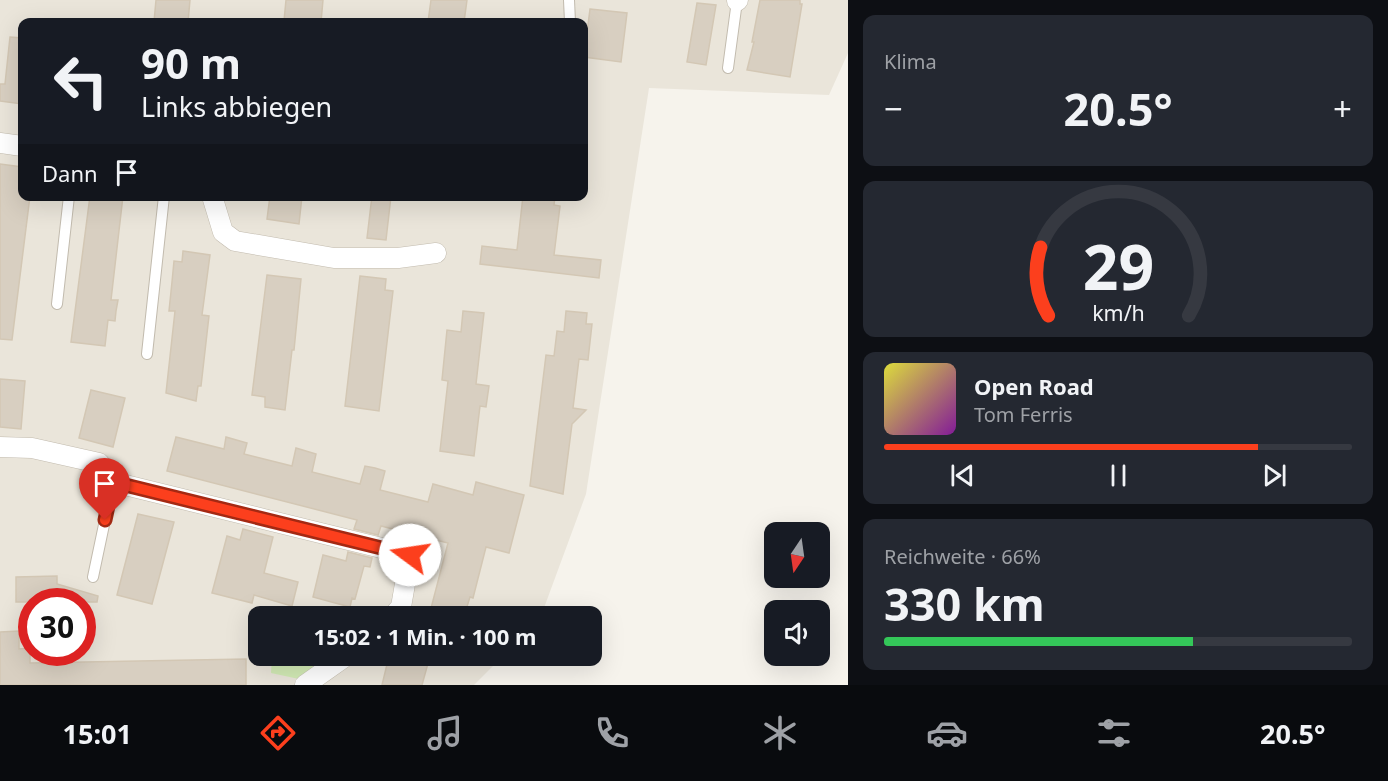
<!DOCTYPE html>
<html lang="de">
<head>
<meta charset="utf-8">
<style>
  body { margin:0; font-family:"Noto Sans",sans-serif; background:#242831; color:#f1f3f6; height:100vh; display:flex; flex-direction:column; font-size:22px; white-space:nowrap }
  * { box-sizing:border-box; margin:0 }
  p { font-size:20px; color:#9ea1a6 }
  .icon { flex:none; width:33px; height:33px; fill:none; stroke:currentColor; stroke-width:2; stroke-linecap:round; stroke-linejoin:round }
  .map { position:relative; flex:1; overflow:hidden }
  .side { display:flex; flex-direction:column; gap:15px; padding:15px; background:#0d0f14; width:540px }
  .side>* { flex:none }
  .hud { position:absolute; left:18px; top:18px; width:570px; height:183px; border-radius:12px; box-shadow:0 6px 24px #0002; background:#171b24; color:#f1f3f6; overflow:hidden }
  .needle { width:39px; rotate:193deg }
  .controls { position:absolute; left:764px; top:522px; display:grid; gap:12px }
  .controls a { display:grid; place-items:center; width:66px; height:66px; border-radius:12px; background:#171b24; box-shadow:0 6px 24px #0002; font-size:30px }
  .speed { position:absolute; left:18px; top:588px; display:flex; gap:12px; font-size:30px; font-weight:700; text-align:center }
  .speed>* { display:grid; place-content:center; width:78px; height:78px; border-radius:50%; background:#171b24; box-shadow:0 6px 24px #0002; line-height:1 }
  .speed .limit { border:9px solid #d22; background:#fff; color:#111 }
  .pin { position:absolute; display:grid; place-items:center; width:51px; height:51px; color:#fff; margin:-62px -26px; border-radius:50% 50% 50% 0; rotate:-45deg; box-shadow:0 0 6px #0007 }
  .pin .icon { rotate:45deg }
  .me { position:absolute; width:66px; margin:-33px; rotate:284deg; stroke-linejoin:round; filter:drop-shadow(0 0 4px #0008) }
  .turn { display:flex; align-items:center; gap:21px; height:126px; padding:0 24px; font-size:27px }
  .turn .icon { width:78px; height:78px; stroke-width:2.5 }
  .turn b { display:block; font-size:42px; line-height:51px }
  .then { display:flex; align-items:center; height:57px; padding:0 24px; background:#0003; gap:12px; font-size:22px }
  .big { font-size:45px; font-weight:700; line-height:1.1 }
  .side .tile { flex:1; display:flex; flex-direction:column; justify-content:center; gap:9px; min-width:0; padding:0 21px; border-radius:12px; background:#242831 }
  .side .dial { align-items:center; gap:0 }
  .dial svg { height:156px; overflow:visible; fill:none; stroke:#363941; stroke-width:7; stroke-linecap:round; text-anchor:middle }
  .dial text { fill:#f1f3f6; stroke:none }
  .song { display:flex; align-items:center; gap:18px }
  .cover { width:72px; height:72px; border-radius:9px; background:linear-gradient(135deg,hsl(60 70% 55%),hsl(290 70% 35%)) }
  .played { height:6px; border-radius:3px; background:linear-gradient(90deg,#fc3f1d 80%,#363941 80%) }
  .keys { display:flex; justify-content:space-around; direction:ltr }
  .heat { display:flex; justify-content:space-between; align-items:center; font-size:33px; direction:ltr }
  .charge { height:9px; border-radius:4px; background:linear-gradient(90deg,#34c759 66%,#363941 0) }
  .trip { position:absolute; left:248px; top:606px; width:354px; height:60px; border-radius:12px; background:#171b24; box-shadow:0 6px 24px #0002; font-weight:700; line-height:60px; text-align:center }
  .tabs { display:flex; height:96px; justify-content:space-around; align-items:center; background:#090b0e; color:#9ea1a6 }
  .tabs .icon { width:42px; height:42px }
  .tabs .on { color:#fc3f1d }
  .tabs b { font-size:27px; color:#f1f3f6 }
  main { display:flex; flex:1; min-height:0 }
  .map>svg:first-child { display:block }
  .residential { fill:#eae5da; fill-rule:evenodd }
  .green { fill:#d2eab5 }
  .building { fill:#d8cfc1; stroke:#d3c7b4; stroke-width:1.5 }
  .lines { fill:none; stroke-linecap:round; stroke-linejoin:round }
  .lane-casing { stroke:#c2bbae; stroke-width:12 }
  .street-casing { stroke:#c2bbae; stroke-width:21 }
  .lane { stroke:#fff; stroke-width:10 }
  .street { stroke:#fff; stroke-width:20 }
  .route-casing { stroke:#a42913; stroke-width:15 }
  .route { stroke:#fc3f1d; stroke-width:10 }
</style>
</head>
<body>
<main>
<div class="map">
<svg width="848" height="685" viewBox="0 0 848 685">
  <rect width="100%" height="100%" fill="#f6f3ec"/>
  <!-- residential -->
  <path class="residential" d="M0 0H848V53L829 95 649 88 586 494 541 616H258V656H503L474 685H0ZM22 22H584V196H22ZM32 602H82V652H32Z"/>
  <!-- green -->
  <path class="green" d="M272 656H330L299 679 271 673Z"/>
  <!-- building -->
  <path class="building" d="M156 0H190L188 22H154Z
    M286 0H323L321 22 284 21Z
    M431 0H467L464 22H428Z
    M760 0H800V4H802L790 77 747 70 754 42H752Z
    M697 3 716 5 706 65 687 62Z
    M590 9 627 13 621 62 584 57Z
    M10 37 22 38V104L0 101V84H5Z
    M0 164 22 167V196H30L12 340 0 339Z
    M90 196H123L111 300H118L116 311 115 321 108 320 105 346 71 342Z
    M270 196H302L299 224 267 219Z
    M372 196H391L386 240 367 238Z
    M523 196H555L554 205 560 206 554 255 601 260 599 278 480 264 482 246 517 250Z
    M183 251 210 255 202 315 209 316 201 386H198L196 401 166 393 175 311H169L172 282 174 261 182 262Z
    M267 275 301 279 294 350H292L285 410 265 407V397L252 395Z
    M360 276 386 279 385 290 393 291 379 411 345 406Z
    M463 311 484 313 476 384 489 386 486 407 480 406 474 456 440 451 448 381 442 380 447 330 461 332Z
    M566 311 587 313 586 324H592L588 360 579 359 573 408 586 410 572 424 563 494 530 486 546 355 554 356 557 331 564 332Z
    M0 379 25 381 21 429 0 427Z
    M91 390 125 398 113 447 79 438Z
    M176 437 224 449 226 437 247 443 244 454 292 466 296 448 316 454 312 472 360 484 365 466 375 468 385 471 380 490 428 502 433 484 473 495 476 482 524 495 509 553 486 547 473 598 470 597 464 616H429L448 543 381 526 378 535 354 529 357 520 167 471Z
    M138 514 174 522 152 604 117 595Z
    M243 529 273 537 264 573 298 582 292 606 254 595 252 603 212 593 227 536 240 540Z
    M348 552 372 558 370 567 364 566 355 599 352 598 350 607 313 597 323 555 346 561Z
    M57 576V584L98 596 97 602H16V577Z
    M19 631V649L30 648V663L246 659V685H0V632Z
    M389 656H430L422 685H382Z"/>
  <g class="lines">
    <defs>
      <path id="lane" d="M569 0 570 22
        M728 68 737 1
        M57 304 69 196
        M147 354 164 196
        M93 577 113 482"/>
      <path id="street" d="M737 1 738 0
        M0 143 22 146
        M212 196 223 232 235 241 334 258H398L436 253
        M0 447 32 448 99 463 113 482 410 555 401 607 393 616
        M305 685 346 656"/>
    </defs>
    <!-- lane casing -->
    <use href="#lane" class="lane-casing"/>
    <!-- street casing -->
    <use href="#street" class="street-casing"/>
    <!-- lane -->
    <use href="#lane" class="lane"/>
    <!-- street -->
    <use href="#street" class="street"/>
  </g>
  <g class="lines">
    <defs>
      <path id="route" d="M105 520 113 482 410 555"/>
    </defs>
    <!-- route casing -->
    <use href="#route" class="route-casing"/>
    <!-- route -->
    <use href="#route" class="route"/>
  </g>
</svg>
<div class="controls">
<a><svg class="needle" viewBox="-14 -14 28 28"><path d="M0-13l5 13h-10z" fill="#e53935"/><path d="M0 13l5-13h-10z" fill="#9ea1a6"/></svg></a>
<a><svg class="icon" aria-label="sound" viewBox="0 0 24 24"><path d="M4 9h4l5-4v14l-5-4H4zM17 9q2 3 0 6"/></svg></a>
</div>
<div class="speed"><div class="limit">30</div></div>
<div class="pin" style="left:105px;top:520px;background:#d93025"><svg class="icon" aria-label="arrive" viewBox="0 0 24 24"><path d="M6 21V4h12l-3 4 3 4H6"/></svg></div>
<svg class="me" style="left:410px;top:555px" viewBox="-20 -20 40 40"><circle r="19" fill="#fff"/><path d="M0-13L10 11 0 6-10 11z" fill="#fc3f1d"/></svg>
<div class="trip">15:02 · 1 Min. · 100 m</div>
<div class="hud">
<div class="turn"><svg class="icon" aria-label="left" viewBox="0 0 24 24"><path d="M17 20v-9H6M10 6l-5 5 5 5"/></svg><div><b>90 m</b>Links abbiegen</div></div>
<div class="then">Dann<svg class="icon" aria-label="arrive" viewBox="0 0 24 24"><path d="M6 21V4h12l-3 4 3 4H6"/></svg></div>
</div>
</div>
<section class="side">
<div class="tile"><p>Klima</p>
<div class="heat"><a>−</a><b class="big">20.5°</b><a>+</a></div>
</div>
<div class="tile dial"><svg viewBox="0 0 100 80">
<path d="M14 69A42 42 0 1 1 86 69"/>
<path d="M14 69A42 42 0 0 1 10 34" stroke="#fc3f1d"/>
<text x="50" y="56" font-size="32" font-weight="700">29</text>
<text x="50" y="72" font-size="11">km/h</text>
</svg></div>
<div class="tile">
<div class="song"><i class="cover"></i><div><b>Open Road</b><p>Tom Ferris</p></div></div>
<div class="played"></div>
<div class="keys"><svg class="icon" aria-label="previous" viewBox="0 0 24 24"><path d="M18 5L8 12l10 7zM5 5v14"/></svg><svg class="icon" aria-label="pause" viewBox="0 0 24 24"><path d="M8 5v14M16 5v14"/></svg><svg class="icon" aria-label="next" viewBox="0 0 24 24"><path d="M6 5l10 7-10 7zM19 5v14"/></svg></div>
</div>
<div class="tile"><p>Reichweite · 66%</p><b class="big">330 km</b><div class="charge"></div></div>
</section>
</main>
<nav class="tabs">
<b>15:01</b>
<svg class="icon on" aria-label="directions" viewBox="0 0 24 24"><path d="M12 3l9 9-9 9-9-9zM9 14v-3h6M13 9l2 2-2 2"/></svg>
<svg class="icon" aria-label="music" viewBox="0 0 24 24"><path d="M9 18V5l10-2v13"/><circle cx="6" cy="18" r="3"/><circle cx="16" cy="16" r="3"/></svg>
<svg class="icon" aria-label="phone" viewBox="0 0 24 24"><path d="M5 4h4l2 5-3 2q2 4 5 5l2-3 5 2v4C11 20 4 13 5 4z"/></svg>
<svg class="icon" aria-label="climate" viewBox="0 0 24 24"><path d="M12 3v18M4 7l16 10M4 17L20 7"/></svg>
<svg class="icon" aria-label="car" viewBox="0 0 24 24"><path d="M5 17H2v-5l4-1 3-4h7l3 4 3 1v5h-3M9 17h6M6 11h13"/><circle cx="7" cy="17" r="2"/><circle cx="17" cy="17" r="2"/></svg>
<svg class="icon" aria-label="filters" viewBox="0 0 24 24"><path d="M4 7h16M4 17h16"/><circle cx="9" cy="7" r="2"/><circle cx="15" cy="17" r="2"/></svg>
<b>20.5°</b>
</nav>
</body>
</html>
